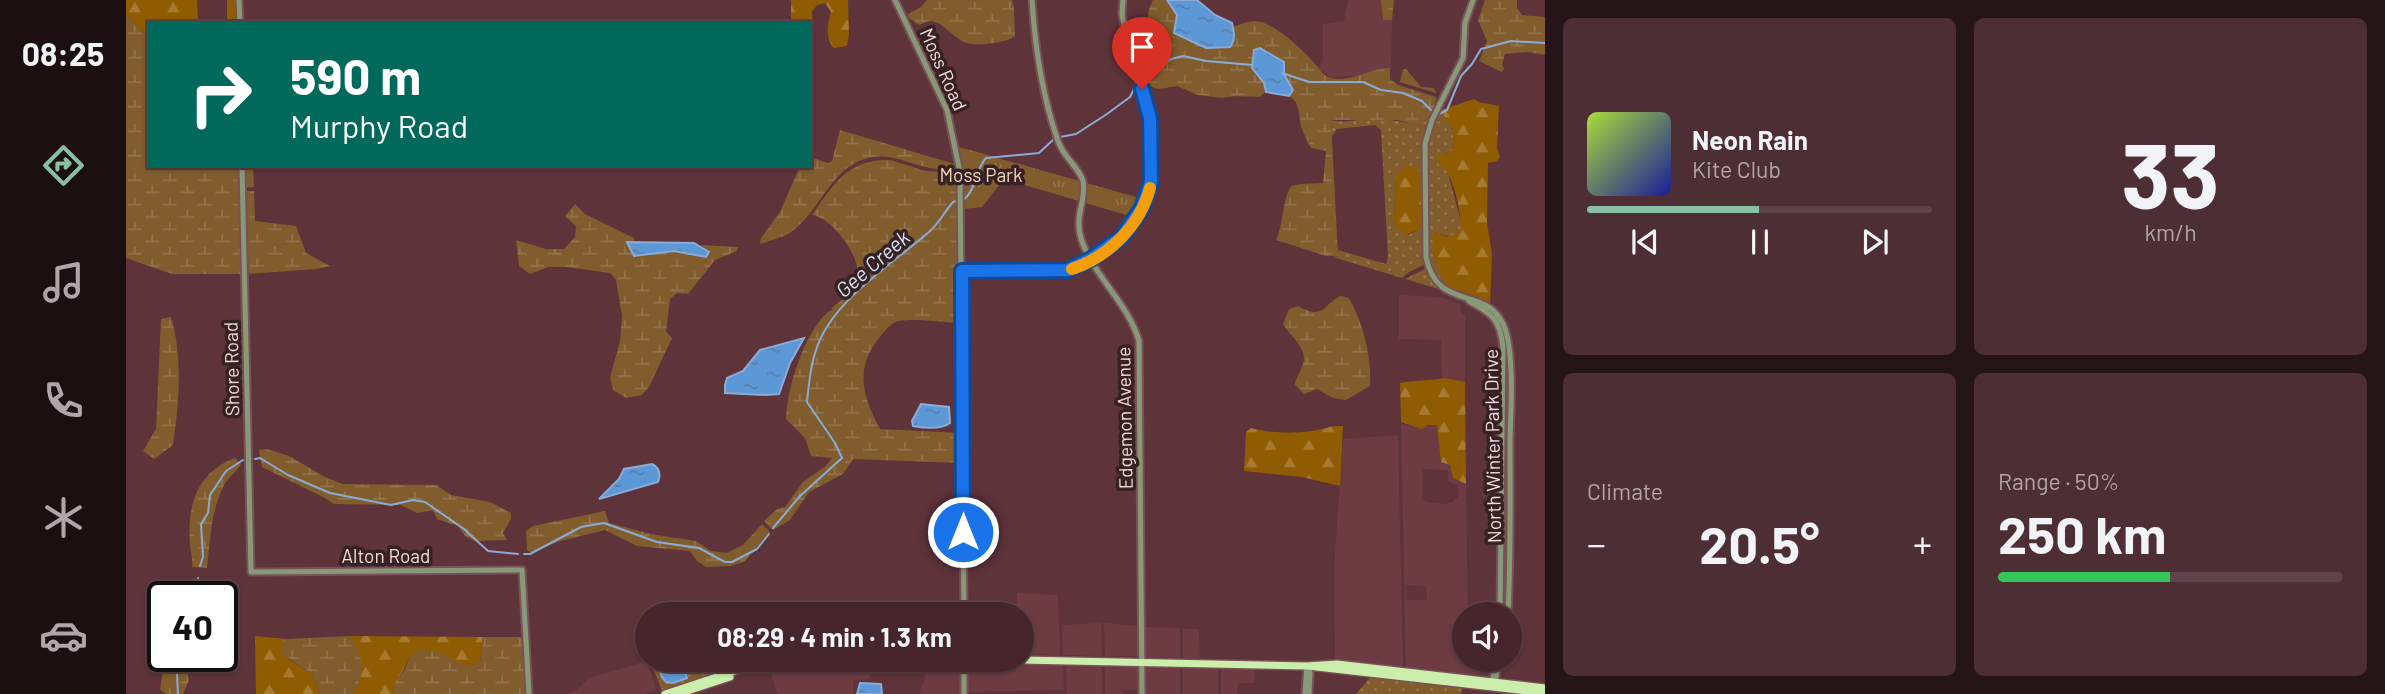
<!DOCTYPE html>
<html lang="en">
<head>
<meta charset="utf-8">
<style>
  body { margin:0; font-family:Barlow,sans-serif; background:#4d2e34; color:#f1f3f6; height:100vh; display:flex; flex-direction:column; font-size:26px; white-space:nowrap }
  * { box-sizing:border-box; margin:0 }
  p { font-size:23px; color:#b0a5a9 }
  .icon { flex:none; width:38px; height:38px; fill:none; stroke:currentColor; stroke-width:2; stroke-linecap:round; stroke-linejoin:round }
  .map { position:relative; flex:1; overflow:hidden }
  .drawer { display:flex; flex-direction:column; gap:18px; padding:18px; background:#261518; width:840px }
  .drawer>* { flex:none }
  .hud { position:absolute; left:21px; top:21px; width:665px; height:147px; border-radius:0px; box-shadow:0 2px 5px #0004,0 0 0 2px #5e4348; background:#00695c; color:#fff; overflow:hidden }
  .tools { position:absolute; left:1326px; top:602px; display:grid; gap:14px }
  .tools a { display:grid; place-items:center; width:70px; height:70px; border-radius:50%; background:#46262c; box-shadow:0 2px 5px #0004,0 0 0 2px #5e4348; font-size:35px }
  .speed { position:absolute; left:21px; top:581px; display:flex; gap:14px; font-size:35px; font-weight:700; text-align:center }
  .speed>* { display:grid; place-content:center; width:91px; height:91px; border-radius:50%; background:#46262c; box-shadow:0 2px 5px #0004,0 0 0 2px #5e4348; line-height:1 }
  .speed .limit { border:4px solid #111; border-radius:10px; background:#fff; color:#111 }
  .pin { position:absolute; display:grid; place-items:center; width:60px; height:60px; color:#fff; margin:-72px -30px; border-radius:50% 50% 50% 0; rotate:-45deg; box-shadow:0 0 7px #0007 }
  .pin .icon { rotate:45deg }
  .me { position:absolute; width:77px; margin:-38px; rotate:0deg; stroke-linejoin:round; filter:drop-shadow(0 0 5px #0008) }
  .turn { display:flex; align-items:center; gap:24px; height:147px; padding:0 28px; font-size:32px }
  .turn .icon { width:91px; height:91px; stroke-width:2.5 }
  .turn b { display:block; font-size:49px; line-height:60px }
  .big { font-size:52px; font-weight:700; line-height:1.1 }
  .drawer .card { flex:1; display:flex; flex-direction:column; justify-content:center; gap:10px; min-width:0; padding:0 24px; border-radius:10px; background:#4d2e34 }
  .drawer .dial { align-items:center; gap:0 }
  .dial b { font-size:91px; line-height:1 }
  .song { display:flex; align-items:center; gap:21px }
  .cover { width:84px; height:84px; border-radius:10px; background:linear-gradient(135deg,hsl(80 70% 55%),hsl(240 70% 35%)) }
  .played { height:7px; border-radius:4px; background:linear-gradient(90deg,#8abfa5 50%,#5e4348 50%) }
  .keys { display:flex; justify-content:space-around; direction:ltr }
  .heat { display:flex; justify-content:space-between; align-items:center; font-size:38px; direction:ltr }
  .charge { height:10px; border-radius:5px; background:linear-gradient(90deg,#34c759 50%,#5e4348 0) }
  .drawer .tiles { flex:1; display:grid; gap:18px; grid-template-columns:repeat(2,1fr) }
  .trip { position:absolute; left:509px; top:602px; width:399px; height:70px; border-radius:35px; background:#46262c; box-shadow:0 2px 5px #0004,0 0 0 2px #5e4348; font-weight:700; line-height:70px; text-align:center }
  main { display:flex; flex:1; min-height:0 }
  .dock { display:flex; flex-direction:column; width:126px; justify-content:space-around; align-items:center; background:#1c0f12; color:#b0a5a9 }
  .dock .icon { width:49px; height:49px }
  .dock .current { color:#8abfa5 }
  .dock b { font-size:32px; color:#f1f3f6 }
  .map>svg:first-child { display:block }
  .built { fill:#6e3b43; fill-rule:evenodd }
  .grass { fill:url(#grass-dots); fill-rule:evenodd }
  .forest { fill:url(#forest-firs) }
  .wetland { fill:url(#wetland-marsh) }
  .park { fill:url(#park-tufts) }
  .water { fill:url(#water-ripples); stroke:#8aabd8; stroke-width:2 }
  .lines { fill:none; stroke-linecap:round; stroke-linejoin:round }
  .stream { stroke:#8aabd8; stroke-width:2 }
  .tertiary-casing { stroke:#795157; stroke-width:9 }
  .primary-casing { stroke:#795157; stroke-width:10 }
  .tertiary { stroke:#889979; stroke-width:5 }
  .primary { stroke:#cceeac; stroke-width:7 }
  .route-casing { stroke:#114b97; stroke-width:18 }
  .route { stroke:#1a73e8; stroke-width:12 }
  .slow { stroke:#f59e0b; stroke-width:12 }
  .labels { text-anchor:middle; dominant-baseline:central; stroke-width:7; stroke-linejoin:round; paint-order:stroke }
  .street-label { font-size:19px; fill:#f4d8db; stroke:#362225 }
  .park-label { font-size:19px; fill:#f5d7b5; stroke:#362225 }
  .water-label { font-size:21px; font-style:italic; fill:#d3e2f3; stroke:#362225 }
</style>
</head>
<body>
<main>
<nav class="dock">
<b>08:25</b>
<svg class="icon current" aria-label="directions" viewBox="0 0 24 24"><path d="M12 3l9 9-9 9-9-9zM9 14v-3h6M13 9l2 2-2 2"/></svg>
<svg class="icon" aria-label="music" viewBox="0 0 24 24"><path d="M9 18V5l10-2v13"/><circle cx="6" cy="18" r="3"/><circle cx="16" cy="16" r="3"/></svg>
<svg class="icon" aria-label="phone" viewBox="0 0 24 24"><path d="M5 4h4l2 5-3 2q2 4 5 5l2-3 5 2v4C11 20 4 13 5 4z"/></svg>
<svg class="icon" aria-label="climate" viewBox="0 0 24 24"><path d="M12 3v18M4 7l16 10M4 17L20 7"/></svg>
<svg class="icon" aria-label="car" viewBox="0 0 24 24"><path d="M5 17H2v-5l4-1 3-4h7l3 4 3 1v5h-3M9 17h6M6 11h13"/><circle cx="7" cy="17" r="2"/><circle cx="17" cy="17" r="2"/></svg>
</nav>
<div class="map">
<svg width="1419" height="694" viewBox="0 0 1419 694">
  <defs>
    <pattern id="grass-dots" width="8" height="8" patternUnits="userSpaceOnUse" patternTransform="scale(1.75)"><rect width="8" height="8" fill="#815d2e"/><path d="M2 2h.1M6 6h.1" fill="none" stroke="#93744c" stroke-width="1.8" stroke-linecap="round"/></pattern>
    <pattern id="forest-firs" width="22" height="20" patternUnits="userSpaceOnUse" patternTransform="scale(1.75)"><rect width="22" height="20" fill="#905c02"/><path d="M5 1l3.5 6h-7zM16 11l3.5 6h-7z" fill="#a67a32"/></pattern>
    <pattern id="wetland-marsh" width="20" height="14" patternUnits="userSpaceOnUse" patternTransform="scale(1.75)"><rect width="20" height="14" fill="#815d2e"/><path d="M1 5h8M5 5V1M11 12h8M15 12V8" fill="none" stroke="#93744c"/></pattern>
    <pattern id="park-tufts" width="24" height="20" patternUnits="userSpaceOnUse" patternTransform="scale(1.75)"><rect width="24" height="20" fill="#815d2e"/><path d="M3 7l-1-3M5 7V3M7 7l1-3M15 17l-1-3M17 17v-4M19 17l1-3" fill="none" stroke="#93744c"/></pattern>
    <pattern id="water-ripples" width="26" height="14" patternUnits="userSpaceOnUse" patternTransform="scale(1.75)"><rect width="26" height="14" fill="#5d98d6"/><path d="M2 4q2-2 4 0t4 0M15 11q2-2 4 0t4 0" fill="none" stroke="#577eaa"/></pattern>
  </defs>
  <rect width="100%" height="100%" fill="#5e333a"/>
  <!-- built -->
  <path class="built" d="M1222 0H1255L1257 20H1266L1265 72 1264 68H1258L1237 75 1205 78 1192 68 1197 59V24L1218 21Z
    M1273 295 1314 297 1334 304 1335 314 1339 316V382L1316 378 1315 340 1273 339Z
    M1275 422 1278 425H1312L1315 461 1324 465 1327 478 1340 484 1342 614H1339V660H1366L1365 679 1280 669ZM1297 469 1322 470 1323 482 1331 485 1332 488 1333 495 1327 502 1318 504 1301 502 1296 498ZM1280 585 1300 586 1301 600H1281Z
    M1272 435 1277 669 1209 662 1208 568 1217 439Z
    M891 593 932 595 934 655 896 654V614H843V610H891Z
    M975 623 976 656 937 655 936 625Z
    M978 623 1014 626 1015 656H979Z
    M1017 627 1054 628V658L1018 657Z
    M1057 629H1073L1074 658H1057Z
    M696 660 744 661 743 679 727 680V694H651L643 667 666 662Z
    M521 661 530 690 519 694H441L449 691 464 678Z
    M800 662 836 663V694H794L795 686 798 684Z
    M839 663 937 665 938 690 840 692Z
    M940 665 976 666V694H941Z
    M979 666 1015 667V689L997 690 996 694H979Z
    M1018 667 1054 668V694H1018Z
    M1057 668H1092V694H1057Z
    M1095 669H1129L1128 683H1112L1111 694H1095Z"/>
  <!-- grass -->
  <path class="grass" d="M1318 109 1317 114 1328 131 1326 151 1317 154 1335 222V231L1324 237 1307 232 1309 256 1321 289 1306 273 1302 257 1300 144 1313 110Z
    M1309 110 1300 130V264L1283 272 1276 278 1207 257 1212 256V250L1260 264 1262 257 1255 130 1249 125 1211 129 1206 136 1205 120C1215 123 1223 121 1233 120 1252 117 1275 121 1294 126ZM1281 166C1292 188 1299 203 1294 229L1282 235 1270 227 1268 221 1270 175Z
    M1301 268 1319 291 1279 279Z
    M524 660H536L533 661 562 676 557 660H591L594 673 536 691Z
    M1246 675 1337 686 1335 694H1230Z"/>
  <!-- forest -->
  <path class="forest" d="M0 0H71L72 23H23V39L0 14Z
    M101 0H112V23H101Z
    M665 0H722L723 34 721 46 708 48C699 38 701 24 705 12L699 3 691 5 686 12 688 40 684 46V23H665Z
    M1348 99 1352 102 1373 106 1371 148 1374 157 1371 161 1362 163 1361 223 1366 253 1364 305 1321 289C1314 272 1304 251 1307 232L1322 237 1335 230C1335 215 1328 170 1313 165L1310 157 1326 151 1328 131 1317 114 1318 109Z
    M1281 165 1289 167 1293 172 1296 221 1294 229 1280 235 1270 227 1268 221 1270 175Z
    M1318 378 1339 382 1340 484 1327 478 1324 465 1315 462 1311 425H1301L1296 429 1275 422 1274 383C1289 380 1303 381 1318 378Z
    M1208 426H1217L1214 486 1176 477 1118 471 1120 432 1125 428C1151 435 1182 434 1208 426Z
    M129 636 160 639 157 643 161 658 186 674 194 694H130Z
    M224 636 357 637 354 662 343 667 332 663 284 656C279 670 269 680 266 694H227C239 673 236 657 224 636Z"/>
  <!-- wetland -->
  <path class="wetland" d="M801 0H886L888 8 889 36C881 43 846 48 836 41 829 37 815 23 809 22 803 20 798 23 793 25L783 18 782 14 795 7Z
    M1027 0H1041L1051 15 1050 28C1058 45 1087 49 1104 47L1108 32 1107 27C1113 25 1121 21 1128 21 1147 21 1177 50 1189 64 1194 70 1198 76 1205 78 1225 83 1246 67 1264 68V79L1272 85 1310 97 1309 109 1294 126 1271 120H1205L1212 256H1200L1150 240C1158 222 1156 201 1165 186L1175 184 1197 183 1200 151 1185 148C1181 141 1178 134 1175 127 1172 115 1175 103 1163 96L1167 90 1158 74V62L1139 49 1126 68 1138 83 1140 92 1133 97 1109 96 1096 98 1072 95 1051 86 1032 89 1018 84C1012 65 1019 67 1020 51 1022 32 1018 18 1027 0Z
    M1255 0H1268L1266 20H1257Z
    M1359 0H1391V8L1396 15 1419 17V55L1401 52 1379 54 1376 65 1378 69 1376 72 1353 61 1361 41 1352 20Z
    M0 14 23 39V166H114L117 274H46L0 258Z
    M1277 69H1280L1295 87 1308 88 1310 93 1274 82Z
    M714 130 832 165V170C822 170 811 170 800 167 782 163 766 154 747 157 706 164 698 205 669 229 660 237 646 240 634 244L635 238 654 212 674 166H684V157L702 163 706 161Z
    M764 160 800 171 833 173V323C816 322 790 318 773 321 764 323 759 331 753 338 728 369 737 397 754 429L835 433V463L727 459 717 474 683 492 664 520 647 530 638 521 651 509 659 507 677 482 700 466 706 458 685 456 679 438 660 419C661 387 679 331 703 311H705L706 308C714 301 730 290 732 280 736 258 707 218 686 215 708 184 721 159 764 160Z
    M117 166H127L128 187 118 188Z
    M118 191H128L129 221 170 226 180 253 204 266 190 269 120 274Z
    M449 204 459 214 508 238V242L503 241 508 256 548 251 580 257 583 252 575 245 612 247 611 251 589 260 562 294 551 293 544 299 540 332 546 338 523 387 516 395 500 398 487 390 484 378 494 341 496 316 490 280 484 273 441 267H422L404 274 393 266 390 240 420 249H438L449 237 450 226 439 216Z
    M1215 296 1223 298C1237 323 1246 357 1244 386L1220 400 1207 398 1191 389 1178 394 1169 385C1170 376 1175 372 1177 364 1182 348 1164 336 1157 324L1163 309 1172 306C1198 321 1197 304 1215 296Z
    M45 317C57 358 53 404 47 445L28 459 17 451 30 429 35 319Z
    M141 449 163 456 199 477 217 484 310 485 325 495 364 502 385 513V519L377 533 381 540 349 541 339 536 332 526 311 519 307 510 291 513 275 505 208 504 199 498 136 467 133 450Z
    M109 458 115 464C111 472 102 477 98 485 85 511 84 540 81 568L66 567C67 559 65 553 64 545 61 506 70 473 109 458Z
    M479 511 483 523 525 534 570 541 585 551 601 553 617 545 636 524 644 532 618 562 604 566 580 567 571 561 564 551 511 546 479 530 431 542 406 553 401 550 400 531 407 526Z
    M224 636C238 659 241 670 227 694H194L186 674 156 654 157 643 160 639Z
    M357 637H400L401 694H266L269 683 279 669 284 656 295 649 315 653 343 667 354 662Z
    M39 656H57L63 680 57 694H40L34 690Z"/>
  <!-- park -->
  <path class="park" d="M833 147 1017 199 1007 217 878 179 856 207 838 209Z"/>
  <!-- water -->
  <path class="water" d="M1041 0H1071L1089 15 1106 23C1108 32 1110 39 1104 47L1080 48 1048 33 1051 15Z
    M1134 48 1158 62V74L1167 90 1163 96 1140 92 1138 83 1126 68 1128 50Z
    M501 242 568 243 583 252 580 257 548 251 508 256Z
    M678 338 664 363 653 394 640 395 599 393V385L601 378 617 371 634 350Z
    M795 404 823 407 824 423C815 430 798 428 787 426L786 421Z
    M526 464C534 468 535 474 532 482L473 499 493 479 498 469Z
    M536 660H557L561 678 547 683 540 682 536 677 532 664Z
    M734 683 755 684 756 694H731Z"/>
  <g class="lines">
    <!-- stream -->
    <path class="stream" d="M1156 73 1183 82H1237L1255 90 1277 93 1296 101 1306 111
      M1015 81 1045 59 1057 56 1080 61 1127 65
      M1313 114 1321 110 1335 76 1346 64 1355 49 1385 41 1419 43
      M934 137 950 134 981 114 1004 97 1010 85
      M836 201C851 191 848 171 860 158L913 153 928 139
      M129 459 134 458 162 475 204 493 265 505 287 500 299 502 338 529 362 551 392 554
      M647 528 674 496 716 458 709 443 681 402C683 384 684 367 690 350 706 300 767 264 804 231 813 223 819 211 827 202L831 201
      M398 554H404L455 527 478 523 531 542 573 548 599 562H606L631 549 643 534
      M74 566 77 557 75 524 82 513 84 495 100 471 117 460
      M68 597 72 578
      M50 656 52 694"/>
    <defs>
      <path id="tertiary" d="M113 0 114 23
        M769 0 821 110 834 172 838 614
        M906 0C909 49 916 95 932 141 937 157 953 167 957 181 961 202 946 217 957 244 970 278 1003 305 1013 341L1016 694
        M1347 0 1339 23 1337 58 1306 120 1299 144 1300 257C1311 311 1357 286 1376 322 1389 345 1385 410 1384 438 1384 497 1385 556 1382 614
        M116 166 125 572 396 570 403 694
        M836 271H930L949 268 991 243 1002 232 1016 208 1025 182 1024 118 1001 44 996 14 997 0
        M1343 301C1367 314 1374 320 1377 347L1374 614
        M838 660V694
        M1181 666 1184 673 1183 694
        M1367 684 1368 660
        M1369 684 1372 660
        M1179 694 1181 666"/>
      <path id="primary" d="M790 660H830
        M896 660 1181 666 1211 664 1419 688
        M1182 666 1419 693
        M539 694 630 664 654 660
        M552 694 604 677"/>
    </defs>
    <!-- tertiary casing -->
    <use href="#tertiary" class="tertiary-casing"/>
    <!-- primary casing -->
    <use href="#primary" class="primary-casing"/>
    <!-- tertiary -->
    <use href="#tertiary" class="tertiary"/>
    <!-- primary -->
    <use href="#primary" class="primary"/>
  </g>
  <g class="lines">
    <defs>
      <path id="route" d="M837 532 836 271 942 270 965 259 996 237 1016 208 1025 182 1024 118 1016 89"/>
    </defs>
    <!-- route casing -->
    <use href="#route" class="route-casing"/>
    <!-- route -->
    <use href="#route" class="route"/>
    <!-- slow -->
    <path class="slow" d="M946 269C982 257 1014 226 1024 188"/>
  </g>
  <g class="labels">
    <!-- street labels -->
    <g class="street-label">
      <text transform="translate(818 69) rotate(66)">Moss Road</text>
      <text transform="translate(105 369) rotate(-91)">Shore Road</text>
      <text transform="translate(998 418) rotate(-91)">Edgemon Avenue</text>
      <text transform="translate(1366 446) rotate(-91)">North Winter Park Drive</text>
      <text x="260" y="555">Alton Road</text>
    </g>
    <!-- park labels -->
    <g class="park-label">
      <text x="855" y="174">Moss Park</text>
    </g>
    <!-- water labels -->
    <g class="water-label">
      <text transform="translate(746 263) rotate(-41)">Gee Creek</text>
    </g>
  </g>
</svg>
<div class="tools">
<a><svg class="icon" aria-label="sound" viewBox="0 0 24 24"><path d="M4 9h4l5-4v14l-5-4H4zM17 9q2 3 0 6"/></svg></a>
</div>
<div class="speed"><div class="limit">40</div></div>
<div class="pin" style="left:1016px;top:89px;background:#d93025"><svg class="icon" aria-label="arrive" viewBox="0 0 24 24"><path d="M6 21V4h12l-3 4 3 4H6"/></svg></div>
<svg class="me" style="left:837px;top:532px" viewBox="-20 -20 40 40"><circle r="17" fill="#1a73e8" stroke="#fff" stroke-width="3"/><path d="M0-11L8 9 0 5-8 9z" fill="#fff"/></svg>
<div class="trip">08:29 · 4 min · 1.3 km</div>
<div class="hud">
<div class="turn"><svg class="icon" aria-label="right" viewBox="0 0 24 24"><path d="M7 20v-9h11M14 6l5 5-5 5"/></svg><div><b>590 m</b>Murphy Road</div></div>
</div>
</div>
<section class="drawer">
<div class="tiles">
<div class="card">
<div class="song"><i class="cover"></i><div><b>Neon Rain</b><p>Kite Club</p></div></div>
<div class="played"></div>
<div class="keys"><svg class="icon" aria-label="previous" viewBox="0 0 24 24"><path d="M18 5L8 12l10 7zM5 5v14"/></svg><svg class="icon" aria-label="pause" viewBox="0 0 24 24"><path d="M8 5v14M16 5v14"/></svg><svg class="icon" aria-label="next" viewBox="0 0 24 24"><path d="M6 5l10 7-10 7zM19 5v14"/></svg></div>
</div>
<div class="card dial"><b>33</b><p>km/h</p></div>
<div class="card"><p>Climate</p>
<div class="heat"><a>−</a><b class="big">20.5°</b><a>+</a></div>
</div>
<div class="card"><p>Range · 50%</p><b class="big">250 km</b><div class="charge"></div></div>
</div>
</section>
</main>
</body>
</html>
